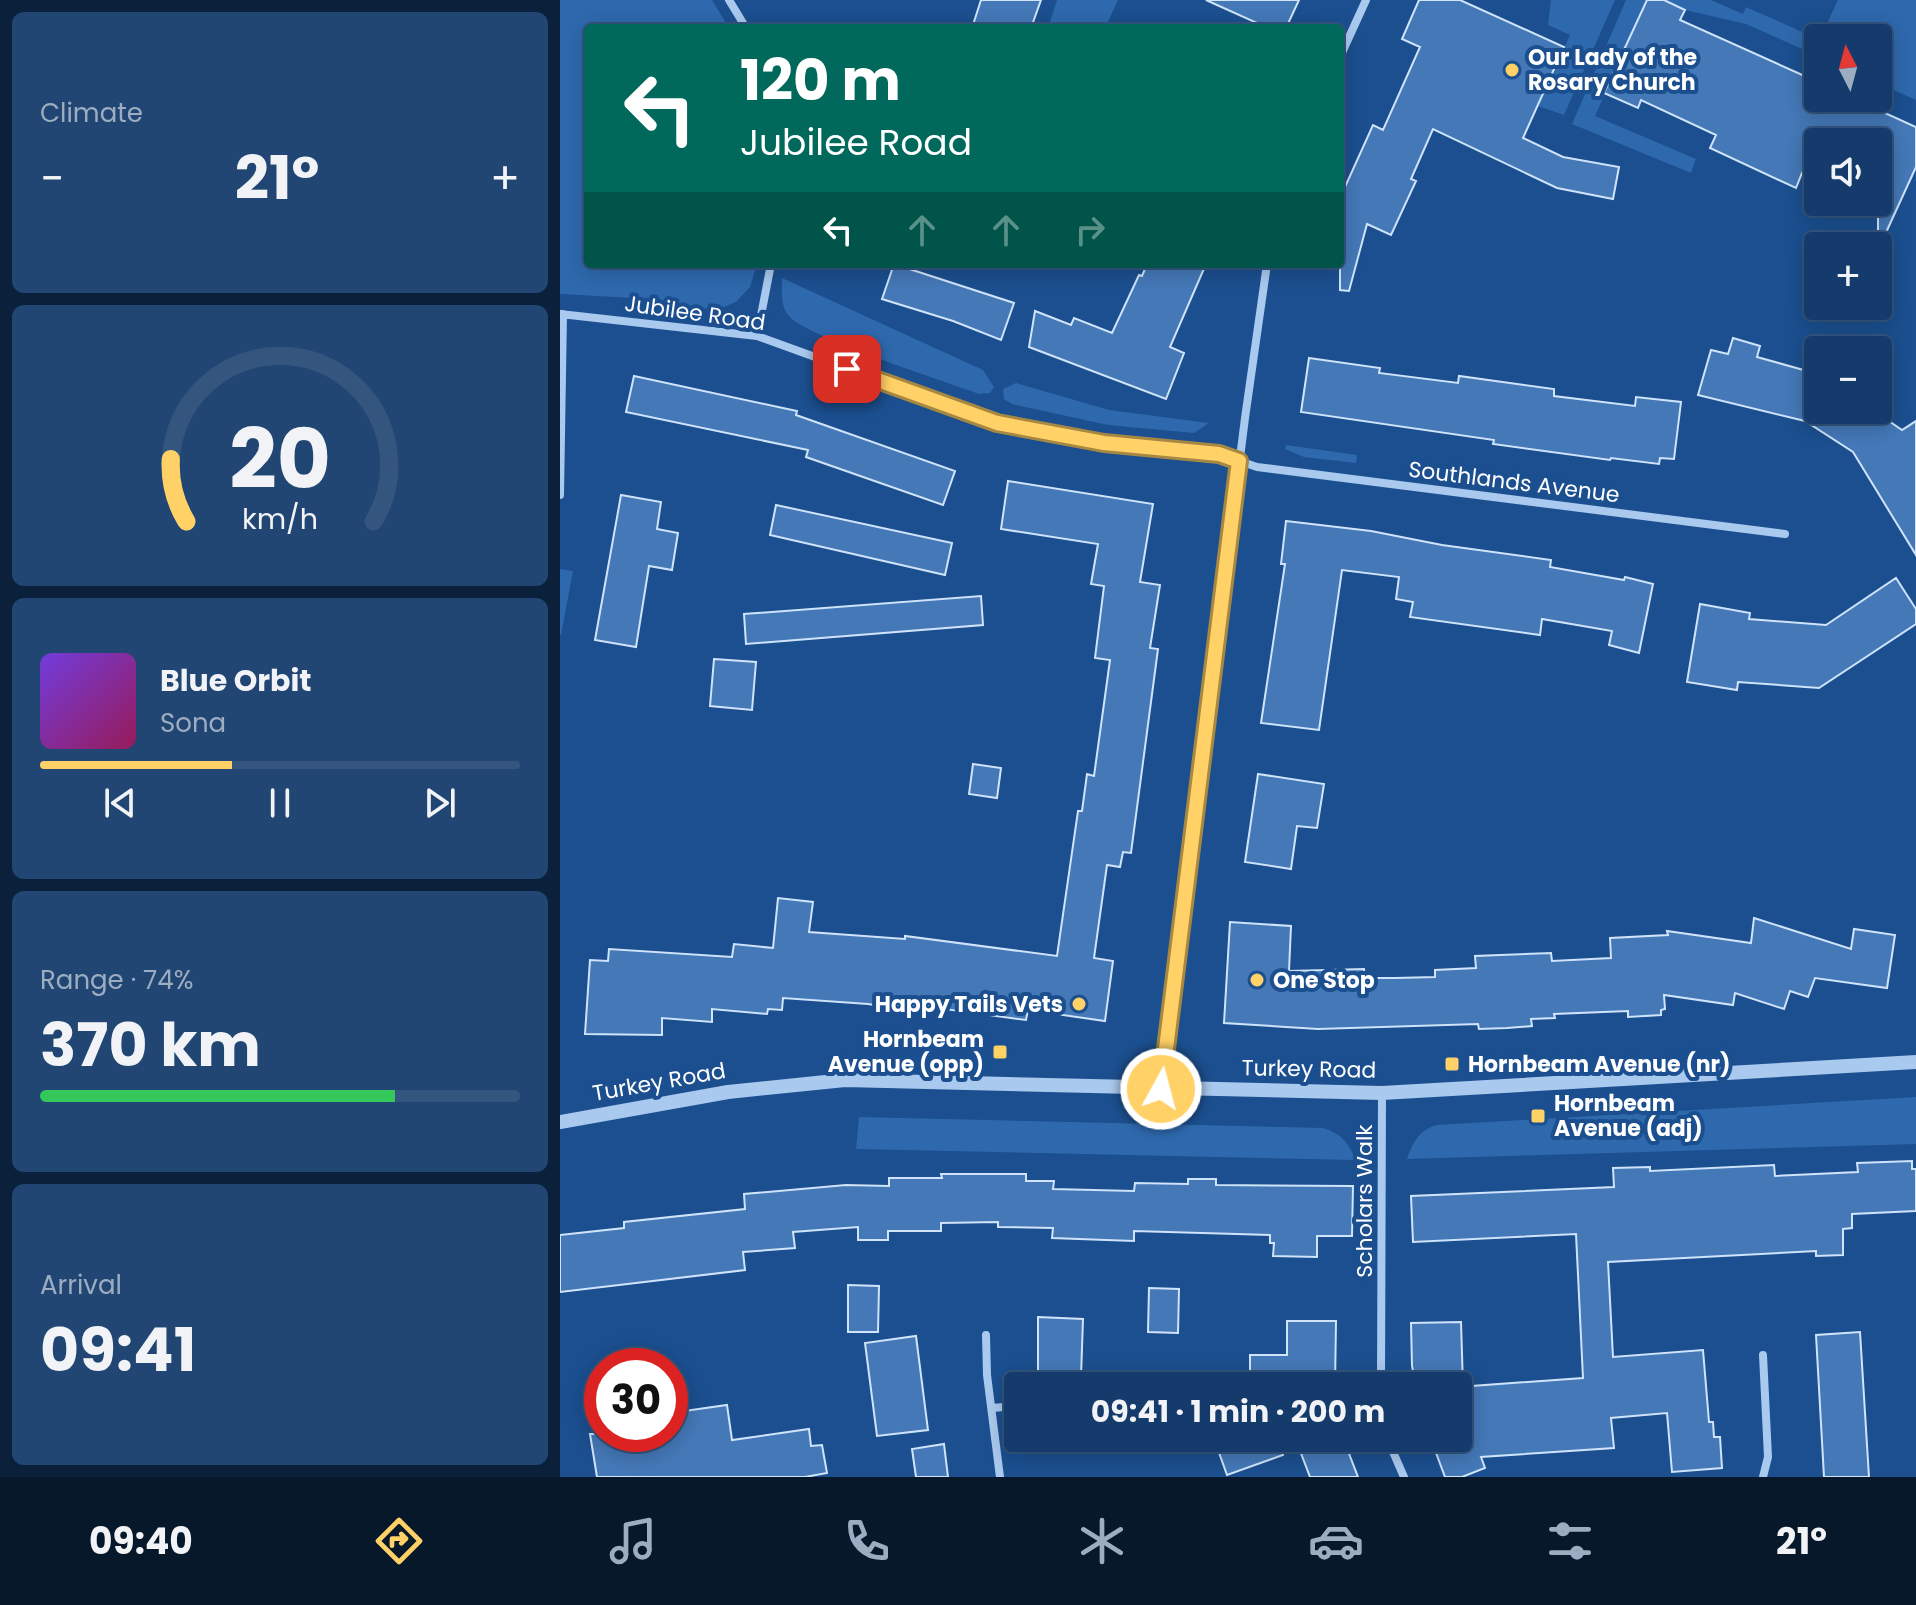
<!DOCTYPE html>
<html lang="en">
<head>
<meta charset="utf-8">
<style>
  body { margin:0; font-family:Poppins,sans-serif; background:#214673; color:#f1f3f6; height:100vh; display:flex; flex-direction:column; font-size:30px; white-space:nowrap }
  * { box-sizing:border-box; margin:0 }
  p { font-size:26px; color:#9dadc1 }
  .icon { flex:none; width:44px; height:44px; fill:none; stroke:currentColor; stroke-width:2; stroke-linecap:round; stroke-linejoin:round }
  .map { position:relative; flex:1; overflow:hidden }
  .side { display:flex; flex-direction:column; gap:12px; padding:12px; background:#0b203b; width:560px }
  .side>* { flex:none }
  .top-card { position:absolute; left:24px; top:24px; width:760px; height:244px; border-radius:8px; box-shadow:0 4px 20px #0003,0 0 0 2px #33557e; background:#00695c; color:#fff; overflow:hidden }
  .needle { width:52px; rotate:354deg }
  .fabs { position:absolute; left:1244px; top:24px; display:grid; gap:16px }
  .fabs a { display:grid; place-items:center; width:88px; height:88px; border-radius:8px; background:#143b6b; box-shadow:0 4px 20px #0003,0 0 0 2px #33557e; font-size:40px }
  .speed { position:absolute; left:24px; top:1348px; display:flex; gap:16px; font-size:40px; font-weight:700; text-align:center }
  .speed>* { display:grid; place-content:center; width:104px; height:104px; border-radius:50%; background:#143b6b; box-shadow:0 4px 20px #0003,0 0 0 2px #33557e; line-height:1 }
  .speed .limit { border:12px solid #d22; background:#fff; color:#111 }
  .pin { position:absolute; display:grid; place-items:center; width:68px; height:68px; color:#fff; margin:-34px; border-radius:16px; box-shadow:0 4px 12px #0006 }
  .me { position:absolute; width:88px; margin:-44px; rotate:7deg; stroke-linejoin:round; filter:drop-shadow(0 0 6px #0008) }
  .turn { display:flex; align-items:center; gap:28px; height:168px; padding:0 24px; font-size:36px }
  .turn .icon { width:104px; height:104px; stroke-width:2.5 }
  .turn b { display:block; font-size:56px; line-height:68px }
  .lanes { display:flex; align-items:center; height:76px; padding:0 24px; background:#0003; justify-content:center; gap:40px; direction:ltr }
  .lanes .off { opacity:.35 }
  .big { font-size:60px; font-weight:700; line-height:1.1 }
  .side .card { flex:1; display:flex; flex-direction:column; justify-content:center; gap:12px; min-width:0; padding:0 28px; border-radius:12px; background:#214673 }
  .side .dial { align-items:center; gap:0 }
  .dial svg { height:208px; overflow:visible; fill:none; stroke:#33557e; stroke-width:7; stroke-linecap:round; text-anchor:middle }
  .dial text { fill:#f1f3f6; stroke:none }
  .song { display:flex; align-items:center; gap:24px }
  .cover { width:96px; height:96px; border-radius:12px; background:linear-gradient(135deg,hsl(260 70% 55%),hsl(330 70% 35%)) }
  .played { height:8px; border-radius:4px; background:linear-gradient(90deg,#ffd166 40%,#33557e 40%) }
  .keys { display:flex; justify-content:space-around; direction:ltr }
  .heat { display:flex; justify-content:space-between; align-items:center; font-size:44px; direction:ltr }
  .charge { height:12px; border-radius:6px; background:linear-gradient(90deg,#34c759 74%,#33557e 0) }
  .trip { position:absolute; left:444px; top:1372px; width:468px; height:80px; border-radius:8px; background:#143b6b; box-shadow:0 4px 20px #0003,0 0 0 2px #33557e; font-weight:700; line-height:80px; text-align:center }
  .menu { display:flex; height:128px; justify-content:space-around; align-items:center; background:#08182b; color:#9dadc1 }
  .menu .icon { width:56px; height:56px }
  .menu .on { color:#ffd166 }
  .menu b { font-size:36px; color:#f1f3f6 }
  main { display:flex; flex:1; min-height:0 }
  .map>svg:first-child { display:block }
  .green { fill:#2e69ad }
  .building { fill:#4478b7; stroke:#cfe3fa; stroke-width:2 }
  .lines { fill:none; stroke-linecap:round; stroke-linejoin:round }
  .minor { stroke:#a9c9ee; stroke-width:8 }
  .tertiary { stroke:#a9c9ee; stroke-width:14 }
  .route-casing { stroke:#a68842; stroke-width:20 }
  .route { stroke:#ffd166; stroke-width:14 }
  .poi-dot { fill:#ffd166; stroke:#1b4f8f; stroke-width:3 }
  .labels { text-anchor:middle; dominant-baseline:central; stroke-width:8; stroke-linejoin:round; paint-order:stroke }
  .poi-label { font-size:22px; font-weight:bold; fill:#fff; stroke:#1b4f8f; text-anchor:start }
  .street-label { font-size:22px; fill:#fff; stroke:#1b4f8f }
</style>
</head>
<body>
<main>
<section class="side">
<div class="card"><p>Climate</p>
<div class="heat"><a>−</a><b class="big">21°</b><a>+</a></div>
</div>
<div class="card dial"><svg viewBox="0 0 100 80">
<path d="M14 69A42 42 0 1 1 86 69"/>
<path d="M14 69A42 42 0 0 1 8 45" stroke="#ffd166"/>
<text x="50" y="56" font-size="32" font-weight="700">20</text>
<text x="50" y="72" font-size="11">km/h</text>
</svg></div>
<div class="card">
<div class="song"><i class="cover"></i><div><b>Blue Orbit</b><p>Sona</p></div></div>
<div class="played"></div>
<div class="keys"><svg class="icon" aria-label="previous" viewBox="0 0 24 24"><path d="M18 5L8 12l10 7zM5 5v14"/></svg><svg class="icon" aria-label="pause" viewBox="0 0 24 24"><path d="M8 5v14M16 5v14"/></svg><svg class="icon" aria-label="next" viewBox="0 0 24 24"><path d="M6 5l10 7-10 7zM19 5v14"/></svg></div>
</div>
<div class="card"><p>Range · 74%</p><b class="big">370 km</b><div class="charge"></div></div>
<div class="card"><p>Arrival</p><b class="big">09:41</b></div>
</section>
<div class="map">
<svg width="1356" height="1477" viewBox="0 0 1356 1477">
  <rect width="100%" height="100%" fill="#1b4f8f"/>
  <!-- green -->
  <path class="green" d="M0 0H152L169 28H28V264H197L190 287 176 302 156 310 73 298 0 294Z
    M497 0H558L545 28H488Z
    M991 0H1055L1004 115 978 106 1010 35 988 25Z
    M1066 0H1087L1035 116 1136 159 1131 173 1012 124Z
    M1104 0H1151L1183 14 1186 7 1258 39V56L1186 24 1125 10Z
    M1278 0H1356V100L1318 83V38H1260Z
    M222 278 423 370 434 387 430 393 419 394C387 382 243 336 228 315 220 304 222 290 222 278Z
    M456 383 549 410 649 423 634 433 548 425 452 404 444 399 443 389Z
    M726 445 797 455 796 463 744 457 725 449Z
    M0 569 13 571 1 635H0Z
    M1356 1097V1144L847 1159C853 1142 859 1130 877 1125Z
    M299 1117 763 1128C780 1133 790 1143 795 1160L296 1149Z"/>
  <!-- building -->
  <path class="building" d="M421 0H481L471 28H412Z
    M646 0H739L726 28H708Z
    M859 0H900L1004 47 963 138 1003 157 1059 167 1053 199 997 188 873 129 851 179 856 181 831 235 807 224 789 291 780 290V198L813 125 823 130 860 47 842 39Z
    M1087 0H1104L1125 10 1120 20 1258 82V98H1292L1356 127V167L1318 250V142H1258V181L1242 173 1236 188 1150 148 1156 135 1081 100 1078 108 1044 93Z
    M334 264 454 303 441 340 393 321 322 299Z
    M587 264H646L610 347 624 353 606 399 469 347 475 311 511 325 514 318 552 333 579 275 582 276Z
    M1173 338 1200 346 1197 357 1258 374V410H1313L1342 430 1356 421V555L1293 452 1245 421 1138 395 1151 350 1168 354Z
    M749 358 820 368 819 373 898 383 899 376 994 389V396L1075 406 1076 397 1121 402 1114 459 1100 458 1099 464 1051 458 1050 460 933 444 934 440 741 412Z
    M74 376 237 411 236 415 395 471 383 505 246 457 248 450 66 412Z
    M448 481 593 504 580 582 600 585 590 648 598 649 571 853 563 852 560 867 547 865 534 958 553 961 545 1021 468 1010 466 1020 370 1007 369 1014 308 1004 223 998 222 1010 208 1009 207 1014 152 1009V1022L102 1018V1035L25 1034 30 960 48 961 49 949 172 957 174 944 213 948 218 898 253 902 249 932 345 939V936L497 956 518 811H522L527 774 534 776 550 660 535 658 544 586 531 584 538 544 441 529Z
    M61 495 101 502 97 529 118 533 112 570 89 566 76 647 35 640Z
    M216 505 392 543 385 575 210 535Z
    M726 521 811 531 882 545 991 560 990 567 1064 580 1065 577 1093 584 1079 653 1049 645 1052 631 982 619 980 635 850 617 853 602 836 599 839 577 782 570 759 730 701 723 725 564H721Z
    M1336 578 1356 609V624L1259 688 1178 682 1177 690 1127 682 1140 604 1190 613 1189 619 1266 625Z
    M421 596 423 625 186 644 184 614Z
    M154 659 196 662 192 710 150 706Z
    M413 764 441 768 437 798 409 794Z
    M698 774 764 784 757 828 737 826 731 869 685 862Z
    M1194 918 1291 949 1294 929 1335 935 1327 988 1255 978 1248 997 1230 991 1224 1009 1175 993 1173 1005 1104 995 1105 1009 1101 1010V1015L1068 1017V1011L994 1014 995 1018 971 1019 972 1026 947 1028 919 1029 918 1024 758 1029 664 1023 670 922 731 926 729 971 804 969 805 978H835L875 977V970L916 968 915 956 991 953 992 961 1051 958 1050 938 1108 935 1107 931 1191 943Z
    M1352 1161V1169H1356V1211L1292 1214V1228L1283 1229V1255L1256 1256V1251L1048 1262 1053 1357 1143 1350 1149 1422H1153L1154 1437H1160L1162 1468 1112 1472 1107 1413 1051 1418 1054 1448 921 1457 925 1468 902 1477H885L872 1442 883 1438H898V1387L1023 1378 1016 1234 853 1242 851 1196 1054 1187 1053 1168 1090 1167V1171L1214 1165 1215 1176 1298 1172 1297 1163Z
    M381 1174H466V1181H494L493 1189 574 1191 575 1183 628 1184V1179H656V1185L793 1186 792 1236H757V1257L713 1256 714 1243H710V1235L574 1231V1241L546 1240 492 1238 493 1228 438 1227V1222L381 1223V1231H328V1240H298V1227L233 1232 235 1248 183 1252 185 1270 0 1292V1235L64 1228V1222L185 1209 184 1194 286 1185 329 1186V1178H382Z
    M288 1285 319 1286 318 1332H288Z
    M589 1288 619 1289 618 1333 588 1332Z
    M478 1317 523 1319 521 1377 478 1375Z
    M727 1321H776L775 1386H690V1355H727Z
    M901 1322 903 1386H856L852 1366 851 1323Z
    M1300 1332 1309 1477H1264L1256 1335Z
    M356 1336 368 1430 317 1436 305 1343Z
    M167 1405 172 1440 249 1429 251 1446 262 1445 267 1473 245 1477H37L30 1434H110V1413Z
    M682 1438H717L723 1455 667 1475 657 1447Z
    M765 1438H783L798 1477H750L739 1448Z
    M384 1444 388 1477H356L352 1449Z"/>
  <g class="lines">
    <!-- minor -->
    <path class="minor" d="M169 0 186 28
      M780 57 806 0
      M0 314 197 336 437 423 544 443 659 454 697 467 1225 534
      M197 336 211 264
      M0 495 3 314
      M601 1088 685 418 707 264
      M426 1335 427 1375 440 1477
      M821 1386 822 1093
      M432 1408 458 1406
      M827 1438 844 1477
      M1203 1477 1208 1457 1203 1355"/>
    <!-- tertiary -->
    <path class="tertiary" d="M0 1122 168 1092 285 1080 822 1093 1356 1062"/>
  </g>
  <g class="lines">
    <defs>
      <path id="route" d="M287 369 437 423 544 443 659 454 679 461 601 1089"/>
    </defs>
    <!-- route casing -->
    <use href="#route" class="route-casing"/>
    <!-- route -->
    <use href="#route" class="route"/>
  </g>
  <!-- markers -->
  <g class="poi-dot">
    <circle cx="952" cy="70" r="8"/>
    <circle cx="697" cy="980" r="8"/>
    <circle cx="519" cy="1004" r="8"/>
    <rect x="432" y="1044" width="16" height="16" rx="4"/>
    <rect x="884" y="1056" width="16" height="16" rx="4"/>
    <rect x="970" y="1108" width="16" height="16" rx="4"/>
  </g>
  <g class="labels">
    <!-- poi labels -->
    <g class="poi-label">
      <text x="968" y="57">Our Lady of the<tspan x="968" dy="25">Rosary Church</tspan></text>
      <text x="713" y="980">One Stop</text>
      <text x="503" y="1004" text-anchor="end">Happy Tails Vets</text>
      <text x="424" y="1039" text-anchor="end">Hornbeam<tspan x="424" dy="25">Avenue (opp)</tspan></text>
      <text x="908" y="1064">Hornbeam Avenue (nr)</text>
      <text x="994" y="1103">Hornbeam<tspan x="994" dy="25">Avenue (adj)</tspan></text>
    </g>
    <!-- street labels -->
    <g class="street-label">
      <text transform="translate(135 313) rotate(8)">Jubilee Road</text>
      <text transform="translate(954 482) rotate(7)">Southlands Avenue</text>
      <text transform="translate(749 1069) rotate(1)">Turkey Road</text>
      <text transform="translate(99 1082) rotate(-10)">Turkey Road</text>
      <text transform="translate(804 1201) rotate(-90)">Scholars Walk</text>
    </g>
  </g>
</svg>
<div class="fabs">
<a><svg class="needle" viewBox="-14 -14 28 28"><path d="M0-13l5 13h-10z" fill="#e53935"/><path d="M0 13l5-13h-10z" fill="#9dadc1"/></svg></a>
<a><svg class="icon" aria-label="sound" viewBox="0 0 24 24"><path d="M4 9h4l5-4v14l-5-4H4zM17 9q2 3 0 6"/></svg></a>
<a>+</a>
<a>−</a>
</div>
<div class="speed"><div class="limit">30</div></div>
<div class="pin" style="left:287px;top:369px;background:#d93025"><svg class="icon" aria-label="arrive" viewBox="0 0 24 24"><path d="M6 21V4h12l-3 4 3 4H6"/></svg></div>
<svg class="me" style="left:601px;top:1089px" viewBox="-20 -20 40 40"><circle r="17" fill="#ffd166" stroke="#fff" stroke-width="3"/><path d="M0-11L8 9 0 5-8 9z" fill="#fff"/></svg>
<div class="trip">09:41 · 1 min · 200 m</div>
<div class="top-card">
<div class="turn"><svg class="icon" aria-label="left" viewBox="0 0 24 24"><path d="M17 20v-9H6M10 6l-5 5 5 5"/></svg><div><b>120 m</b>Jubilee Road</div></div>
<div class="lanes"><svg class="icon" aria-label="left" viewBox="0 0 24 24"><path d="M17 20v-9H6M10 6l-5 5 5 5"/></svg><svg class="icon off" aria-label="ahead" viewBox="0 0 24 24"><path d="M12 20V5M6 11l6-6 6 6"/></svg><svg class="icon off" aria-label="ahead" viewBox="0 0 24 24"><path d="M12 20V5M6 11l6-6 6 6"/></svg><svg class="icon off" aria-label="right" viewBox="0 0 24 24"><path d="M7 20v-9h11M14 6l5 5-5 5"/></svg></div>
</div>
</div>
</main>
<nav class="menu">
<b>09:40</b>
<svg class="icon on" aria-label="directions" viewBox="0 0 24 24"><path d="M12 3l9 9-9 9-9-9zM9 14v-3h6M13 9l2 2-2 2"/></svg>
<svg class="icon" aria-label="music" viewBox="0 0 24 24"><path d="M9 18V5l10-2v13"/><circle cx="6" cy="18" r="3"/><circle cx="16" cy="16" r="3"/></svg>
<svg class="icon" aria-label="phone" viewBox="0 0 24 24"><path d="M5 4h4l2 5-3 2q2 4 5 5l2-3 5 2v4C11 20 4 13 5 4z"/></svg>
<svg class="icon" aria-label="climate" viewBox="0 0 24 24"><path d="M12 3v18M4 7l16 10M4 17L20 7"/></svg>
<svg class="icon" aria-label="car" viewBox="0 0 24 24"><path d="M5 17H2v-5l4-1 3-4h7l3 4 3 1v5h-3M9 17h6M6 11h13"/><circle cx="7" cy="17" r="2"/><circle cx="17" cy="17" r="2"/></svg>
<svg class="icon" aria-label="filters" viewBox="0 0 24 24"><path d="M4 7h16M4 17h16"/><circle cx="9" cy="7" r="2"/><circle cx="15" cy="17" r="2"/></svg>
<b>21°</b>
</nav>
</body>
</html>
